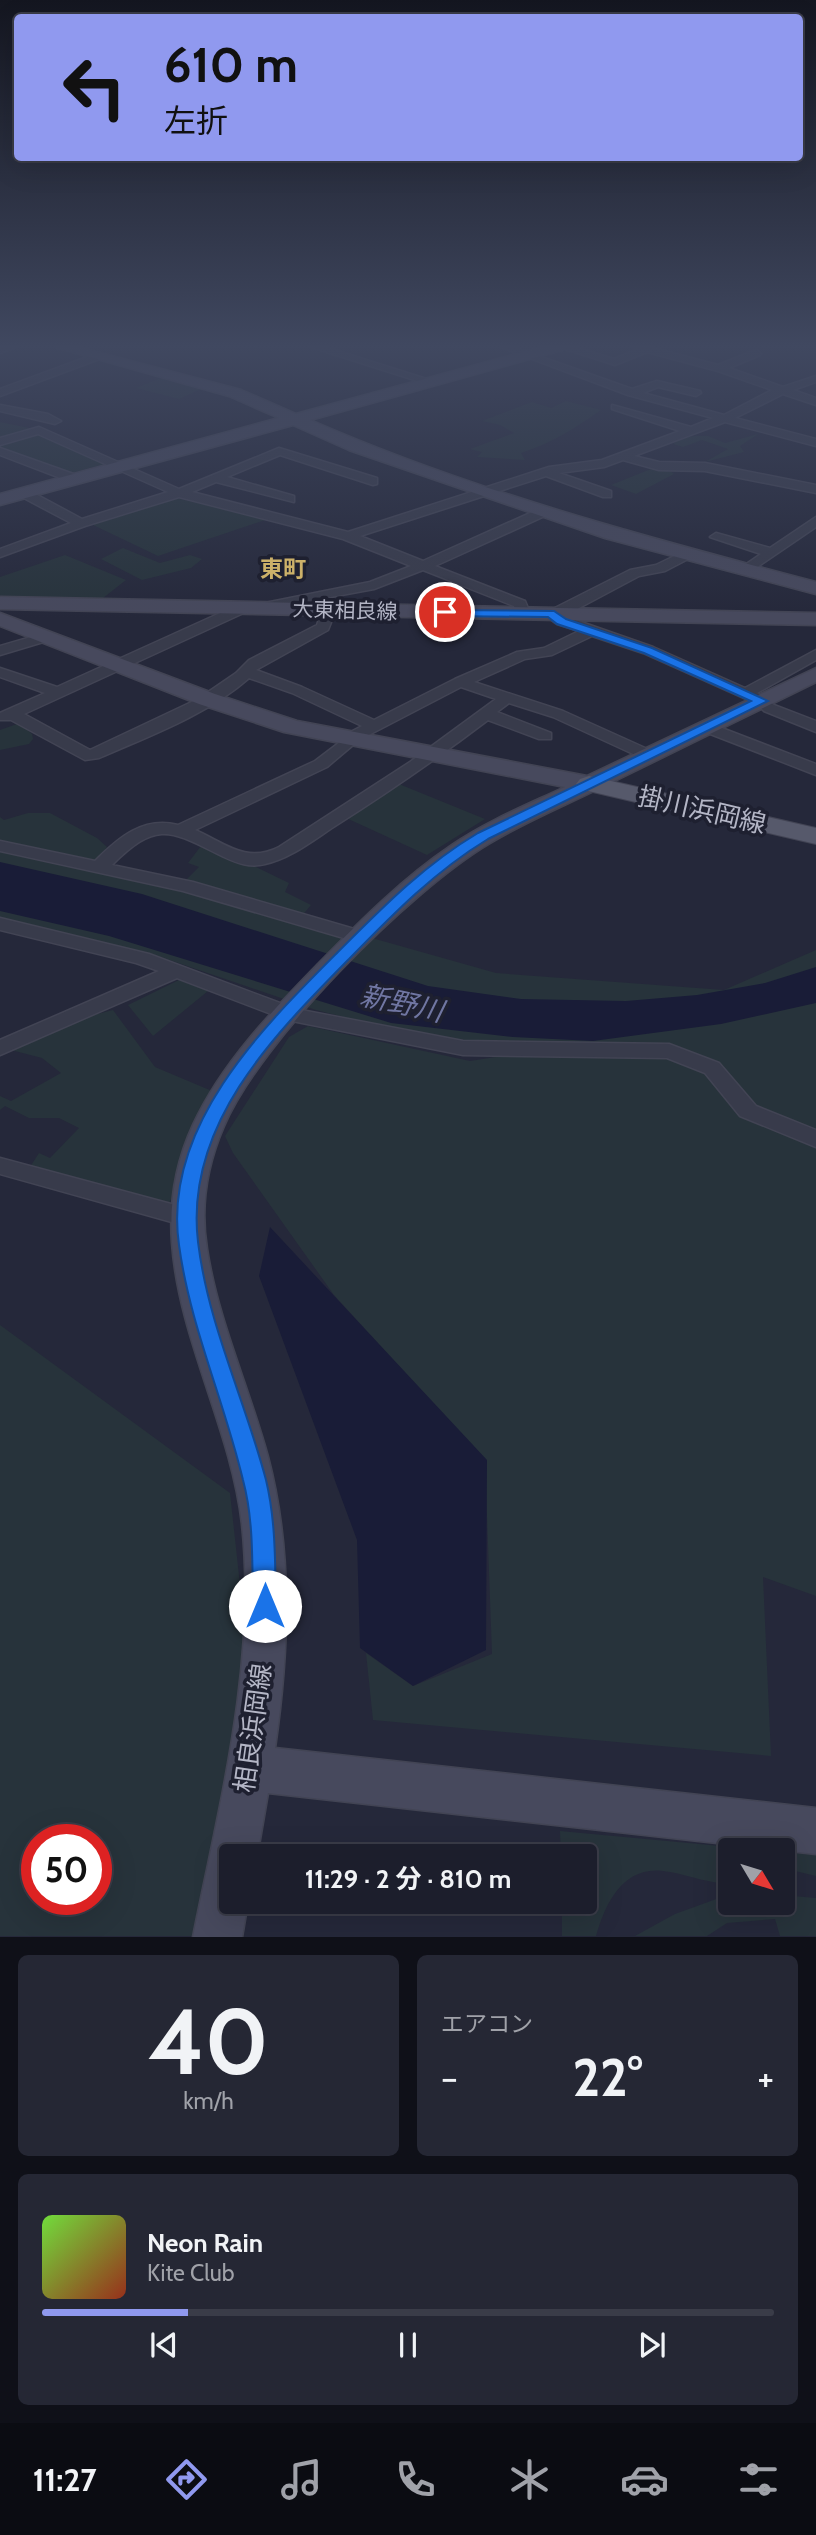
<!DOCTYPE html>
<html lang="ja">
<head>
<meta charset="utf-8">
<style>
  body { margin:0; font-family:Cabin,"Noto Sans JP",sans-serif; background:#252734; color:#f1f3f6; height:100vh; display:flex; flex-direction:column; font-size:26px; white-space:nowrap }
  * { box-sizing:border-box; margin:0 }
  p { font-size:23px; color:#a0a2a9 }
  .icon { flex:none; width:38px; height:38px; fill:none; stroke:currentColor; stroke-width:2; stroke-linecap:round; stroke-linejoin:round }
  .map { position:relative; height:1937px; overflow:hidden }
  .side { display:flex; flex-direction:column; gap:18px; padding:18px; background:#0f1018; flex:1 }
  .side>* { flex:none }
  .banner { position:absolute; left:14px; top:14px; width:789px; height:147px; border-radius:7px; box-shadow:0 7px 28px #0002,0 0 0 2px #3a3c48; background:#9099ef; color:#111; overflow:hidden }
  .needle { width:46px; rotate:128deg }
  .buttons { position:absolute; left:718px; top:1838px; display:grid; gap:14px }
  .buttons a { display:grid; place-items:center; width:77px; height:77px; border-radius:7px; background:#1c1e2c; box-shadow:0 7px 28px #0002,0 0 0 2px #3a3c48; font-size:35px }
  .speed { position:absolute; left:21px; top:1824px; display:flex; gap:14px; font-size:35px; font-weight:700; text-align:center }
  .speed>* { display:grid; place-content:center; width:91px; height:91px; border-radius:50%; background:#1c1e2c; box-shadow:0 7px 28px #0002,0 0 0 2px #3a3c48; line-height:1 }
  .speed .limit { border:10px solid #d22; background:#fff; color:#111 }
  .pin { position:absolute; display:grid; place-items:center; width:60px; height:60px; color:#fff; margin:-30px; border:4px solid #fff; border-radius:50%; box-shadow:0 2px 7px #0007 }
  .me { position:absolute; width:77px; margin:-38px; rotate:0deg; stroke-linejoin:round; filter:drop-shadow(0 0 5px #0008) }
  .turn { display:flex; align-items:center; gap:24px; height:147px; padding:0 35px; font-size:32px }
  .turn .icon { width:91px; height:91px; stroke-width:2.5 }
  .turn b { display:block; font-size:49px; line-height:60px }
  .big { font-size:52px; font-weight:700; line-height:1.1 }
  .side .widget { flex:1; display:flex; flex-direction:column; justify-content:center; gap:10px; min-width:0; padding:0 24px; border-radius:10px; background:#252734 }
  .side .dial { align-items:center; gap:0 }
  .dial b { font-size:91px; line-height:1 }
  .song { display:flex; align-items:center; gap:21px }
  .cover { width:84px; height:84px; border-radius:10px; background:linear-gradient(135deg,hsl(100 70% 55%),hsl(10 70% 35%)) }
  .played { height:7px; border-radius:4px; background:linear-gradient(90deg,#9099ef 20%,#3a3c48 20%) }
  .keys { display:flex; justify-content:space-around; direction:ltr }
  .heat { display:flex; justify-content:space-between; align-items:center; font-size:38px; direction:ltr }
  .side .tiles { flex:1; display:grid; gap:18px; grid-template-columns:1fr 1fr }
  .widget:last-child { grid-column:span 2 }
  .trip { position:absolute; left:219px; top:1844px; width:378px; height:70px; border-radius:7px; background:#1c1e2c; box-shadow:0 7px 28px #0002,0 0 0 2px #3a3c48; font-weight:700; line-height:70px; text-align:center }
  .tabs { display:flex; height:112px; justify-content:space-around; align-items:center; background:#0b0c12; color:#a0a2a9 }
  .tabs .icon { width:49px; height:49px }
  .tabs .on { color:#9099ef }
  .tabs b { font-size:32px; color:#f1f3f6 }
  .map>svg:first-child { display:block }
  .green { fill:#27333b; fill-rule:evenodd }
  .water { fill:#191c37 }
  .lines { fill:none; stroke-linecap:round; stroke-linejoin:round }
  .street-casing { stroke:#424454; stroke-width:3 }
  .secondary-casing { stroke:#424454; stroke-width:3 }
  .primary-casing { stroke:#424454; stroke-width:2 }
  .street { fill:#383b4b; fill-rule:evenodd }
  .secondary { fill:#47495d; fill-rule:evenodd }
  .primary { fill:#56596b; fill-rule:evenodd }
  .route { fill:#1a73e8; stroke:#114b97; stroke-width:2 }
  .labels { text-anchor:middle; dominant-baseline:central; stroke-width:7; stroke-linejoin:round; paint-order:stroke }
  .far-street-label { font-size:21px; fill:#b4b6c6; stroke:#1e2030 }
  .far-neighbourhood-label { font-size:23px; font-weight:bold; fill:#ccb169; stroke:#1e2030 }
  .street-label { font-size:26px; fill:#b4b6c6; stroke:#1e2030 }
  .water-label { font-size:28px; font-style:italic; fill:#7076a2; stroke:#1e2030 }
</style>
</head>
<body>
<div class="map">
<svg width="816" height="1937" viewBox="0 0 816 1937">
  <rect width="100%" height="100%" fill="#25283a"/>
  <!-- green -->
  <path class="green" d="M161 378 203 388 179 399 136 388Z
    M566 401 601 410C574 429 552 443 521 453L525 460 477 457 482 452 470 449 514 433 500 425 482 421 532 402 551 408Z
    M0 422 39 430 112 462 72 473 0 451Z
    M758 434 740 446 744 452 705 462 728 449 702 440 683 447 673 444 681 438 695 436H708L725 443Z
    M651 469 669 470 674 474 636 494 611 485Z
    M176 498 268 519 158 556 91 524Z
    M123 548 160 563 190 555 202 559 191 568 142 580 101 559Z
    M65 555 126 580 98 602 0 597V577Z
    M20 723 32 734 33 739 29 744 0 750V730Z
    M394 782 485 819 427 855 344 817Z
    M28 813H50L97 838 107 847 95 865 0 844V817L4 820Z
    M204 842 289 883 285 892 311 905 300 918 183 883 199 867 188 863Z
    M0 851 209 892 496 973 724 990 816 950V1596L763 1577 771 1756 373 1720 366 1653 413 1686 492 1654 485 1461 334 1295 233 1153 225 1136 289 1037 308 1026 470 1061 552 1048 469 1049 316 1010 146 952 0 921Z
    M179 980 208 991 153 1036 128 1005Z
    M113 1010 155 1067 212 1091 168 1207 30 1167 39 1153 50 1158 79 1128 59 1118H29L5 1106 0 1110V1096L11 1101 61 1073 42 1058 11 1050C23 1027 88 1017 113 1010Z
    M0 1325 230 1493 248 1658 200 1936H0ZM37 1839H96V1899H37Z
    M560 1831 763 1850H730V1884C708 1883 691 1876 670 1872 625 1862 606 1901 596 1936H562V1902H584V1857H561Z
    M782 1852 816 1855V1876L791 1870 782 1872Z
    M730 1894V1902H782V1895L816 1898V1936H780L775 1919 727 1923 707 1936H635L675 1914Z"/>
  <!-- water -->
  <path class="water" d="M0 862 142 894 428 986 521 999 626 1001 697 995 765 983 816 967V1003L721 1024 593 1041 513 1037 391 1023 109 936 0 911Z
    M270 1227 487 1460 486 1650 413 1686 360 1648 357 1540 259 1276Z"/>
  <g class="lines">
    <defs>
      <path id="street" d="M0 347H16L0 353Z
        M311 347H325L436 382 427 384Z
        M500 347H513L632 389 657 381 700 391 701 393 696 396 658 387 643 393 724 415 772 390 718 371 647 352 615 365 559 347H574L614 359 636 350 633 347H649L718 365 756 350 761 353 760 355 729 368 783 387 816 376V382L793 390 816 398V405L783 394 735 418 816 439V446L725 422 634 456 659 462 705 463 816 485V493L705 471 659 470 623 460 604 467 559 473 611 491V497H603L546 476 360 536 423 561 539 509H547V515L435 566 525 601 530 613 523 617 518 616 514 606 423 570 374 589 255 611V605L370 582 411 566 343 539 179 497 85 526 0 557V549L71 523 20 496V490H28L82 519 168 492 38 434 0 445V438L39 427 179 489 279 448 377 478V484L373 485 280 455 227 477 294 496V502L216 482 192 492 348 532 549 467 602 460 680 431 612 409V405L691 427 713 418 628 395Z
        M98 353 103 356 102 358 0 396V389Z
        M0 405 48 414 61 421 55 424 0 411Z
        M0 448 79 476 81 479 71 482 0 455Z
        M816 517V527L747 574 742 573V567L761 554 710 537 716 533 770 548Z
        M685 551 692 555 690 558 665 571 639 576 564 616 653 647 745 688 816 650V660L757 693 774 705 816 721V732L764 711 757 704 643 653 592 636 552 655 525 659 474 682 563 711 654 752V758H642L553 717 509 703 497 712 551 733V739H539L488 720C438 758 387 793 335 826 312 841 291 858 265 864 250 868 237 863 224 857 171 831 158 819 112 865L193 882 368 933 370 937 368 941H354L183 891 0 851V841L95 861C118 838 143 816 178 825L315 761 340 742 341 737 362 726 292 693 249 678C207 715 149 736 99 758L85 760 11 720H0V713L45 693 0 677V668L57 687 240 604H250V610L24 714 90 750 198 699 236 673 249 660 317 625 322 610 329 606 336 610 328 630 256 670 302 687 374 720 455 679 517 652 544 648 579 631 557 624 543 614 630 570 656 565ZM461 687 496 699 410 762 279 847C246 864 225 843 195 830L327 767 359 740Z
        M45 633 50 634V640L0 655V646Z
        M706 722 816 764V775L700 730 698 727Z
        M0 918 149 954 296 1009 463 1041 669 1044 719 1063 756 1106 816 1130V1147L740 1116 705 1073 667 1058 463 1055 287 1020 177 978 0 1055V1040L159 971 136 963 0 930Z
        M0 1158 186 1208 194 1211 197 1217 194 1223 186 1226 0 1174Z"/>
      <path id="secondary" d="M55 347H77L241 390 296 414 542 347H564L562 350 310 420C472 491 645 537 816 582V594L605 538 349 450 293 425 0 505V494L279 418 229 396Z
        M0 597 816 613V625L0 609Z
        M0 613 215 694 297 721 587 776 816 668V682C743 718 669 754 596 790 561 807 523 823 490 843 410 890 260 1041 224 1126 207 1165 200 1207 207 1249 218 1321 249 1387 268 1457 293 1552 289 1651 275 1748L816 1808V1854L268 1793 257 1857H231V1902H248L242 1937H193C220 1802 257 1662 242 1524 231 1428 179 1340 172 1243 169 1202 176 1162 193 1125 222 1062 273 1010 321 961 361 920 403 878 452 845 487 821 527 805 565 787L284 732 199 704 0 626Z"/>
      <path id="primary" d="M589 776 816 828V844L580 789 576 784 580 779Z"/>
    </defs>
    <!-- street casing -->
    <use href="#street" class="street-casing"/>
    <!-- secondary casing -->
    <use href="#secondary" class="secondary-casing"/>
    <!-- primary casing -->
    <use href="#primary" class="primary-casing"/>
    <!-- street -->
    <use href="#street" class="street"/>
    <!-- secondary -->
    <use href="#secondary" class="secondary"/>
    <!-- primary -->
    <use href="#primary" class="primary"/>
  </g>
  <!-- sky -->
  <linearGradient id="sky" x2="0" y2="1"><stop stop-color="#141620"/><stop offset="0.56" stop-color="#404860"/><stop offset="1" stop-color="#404860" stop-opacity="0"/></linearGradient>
  <rect width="816" height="618" fill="url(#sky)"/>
  <!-- route -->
  <path class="route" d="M441 610 554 611 566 619 652 648 768 701 488 839C435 871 393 914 349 959 274 1035 184 1125 198 1242 208 1325 245 1400 266 1480 276 1522 275 1564 276 1606L273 1614 265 1618 256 1614 253 1606C252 1564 254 1521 243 1480 224 1400 190 1326 179 1245 162 1127 262 1028 337 953 382 908 424 865 478 833L751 701 644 653 557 624 548 617 445 616 441 615Z"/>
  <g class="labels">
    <!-- far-street labels -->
    <g class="far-street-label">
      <text transform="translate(345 610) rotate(2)">大東相良線</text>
    </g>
    <!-- far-neighbourhood labels -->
    <g class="far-neighbourhood-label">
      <text x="283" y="569">東町</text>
    </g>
    <!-- street labels -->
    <g class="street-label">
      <text transform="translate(702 810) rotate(13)">掛川浜岡線</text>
      <text transform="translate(253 1728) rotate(-82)">相良浜岡線</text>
    </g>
    <!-- water labels -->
    <g class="water-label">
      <text transform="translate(402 1003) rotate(12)">新野川</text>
    </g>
  </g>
</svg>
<div class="buttons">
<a><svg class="needle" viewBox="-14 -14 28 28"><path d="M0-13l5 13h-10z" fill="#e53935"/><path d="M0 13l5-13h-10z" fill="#a0a2a9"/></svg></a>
</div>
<div class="speed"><div class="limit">50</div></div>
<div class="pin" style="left:445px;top:612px;background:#d93025"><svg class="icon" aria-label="arrive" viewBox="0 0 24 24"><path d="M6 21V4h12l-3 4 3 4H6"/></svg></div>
<svg class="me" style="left:265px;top:1606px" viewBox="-20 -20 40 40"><circle r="19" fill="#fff"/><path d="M0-13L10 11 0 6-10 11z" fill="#1a73e8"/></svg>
<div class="trip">11:29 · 2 分 · 810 m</div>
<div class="banner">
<div class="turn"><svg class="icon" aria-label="left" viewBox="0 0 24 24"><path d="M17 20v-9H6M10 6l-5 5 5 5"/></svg><div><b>610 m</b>左折</div></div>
</div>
</div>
<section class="side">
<div class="tiles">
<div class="widget dial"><b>40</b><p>km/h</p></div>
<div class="widget"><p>エアコン</p>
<div class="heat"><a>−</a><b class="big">22°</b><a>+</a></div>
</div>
<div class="widget">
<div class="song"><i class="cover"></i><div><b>Neon Rain</b><p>Kite Club</p></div></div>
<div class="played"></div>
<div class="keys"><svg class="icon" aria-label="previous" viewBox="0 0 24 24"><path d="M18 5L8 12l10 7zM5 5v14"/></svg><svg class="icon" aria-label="pause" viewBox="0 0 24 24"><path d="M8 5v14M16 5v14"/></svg><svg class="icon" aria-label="next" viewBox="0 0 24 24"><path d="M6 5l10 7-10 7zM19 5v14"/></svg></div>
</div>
</div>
</section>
<nav class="tabs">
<b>11:27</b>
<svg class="icon on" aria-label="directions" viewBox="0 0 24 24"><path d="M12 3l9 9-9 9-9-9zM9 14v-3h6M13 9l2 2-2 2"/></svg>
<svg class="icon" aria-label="music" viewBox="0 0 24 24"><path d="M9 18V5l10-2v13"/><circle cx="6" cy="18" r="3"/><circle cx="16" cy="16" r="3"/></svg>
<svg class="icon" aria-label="phone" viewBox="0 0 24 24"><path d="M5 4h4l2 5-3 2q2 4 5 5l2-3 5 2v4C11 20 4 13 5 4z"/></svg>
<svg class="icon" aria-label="climate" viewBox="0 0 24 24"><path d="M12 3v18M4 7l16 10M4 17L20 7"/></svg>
<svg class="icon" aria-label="car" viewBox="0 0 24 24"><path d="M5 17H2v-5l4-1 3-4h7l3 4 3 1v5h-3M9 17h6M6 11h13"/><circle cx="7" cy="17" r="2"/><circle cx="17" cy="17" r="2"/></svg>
<svg class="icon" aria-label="filters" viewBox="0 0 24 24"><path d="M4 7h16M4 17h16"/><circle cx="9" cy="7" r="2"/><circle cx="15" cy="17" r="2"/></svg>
</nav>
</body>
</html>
